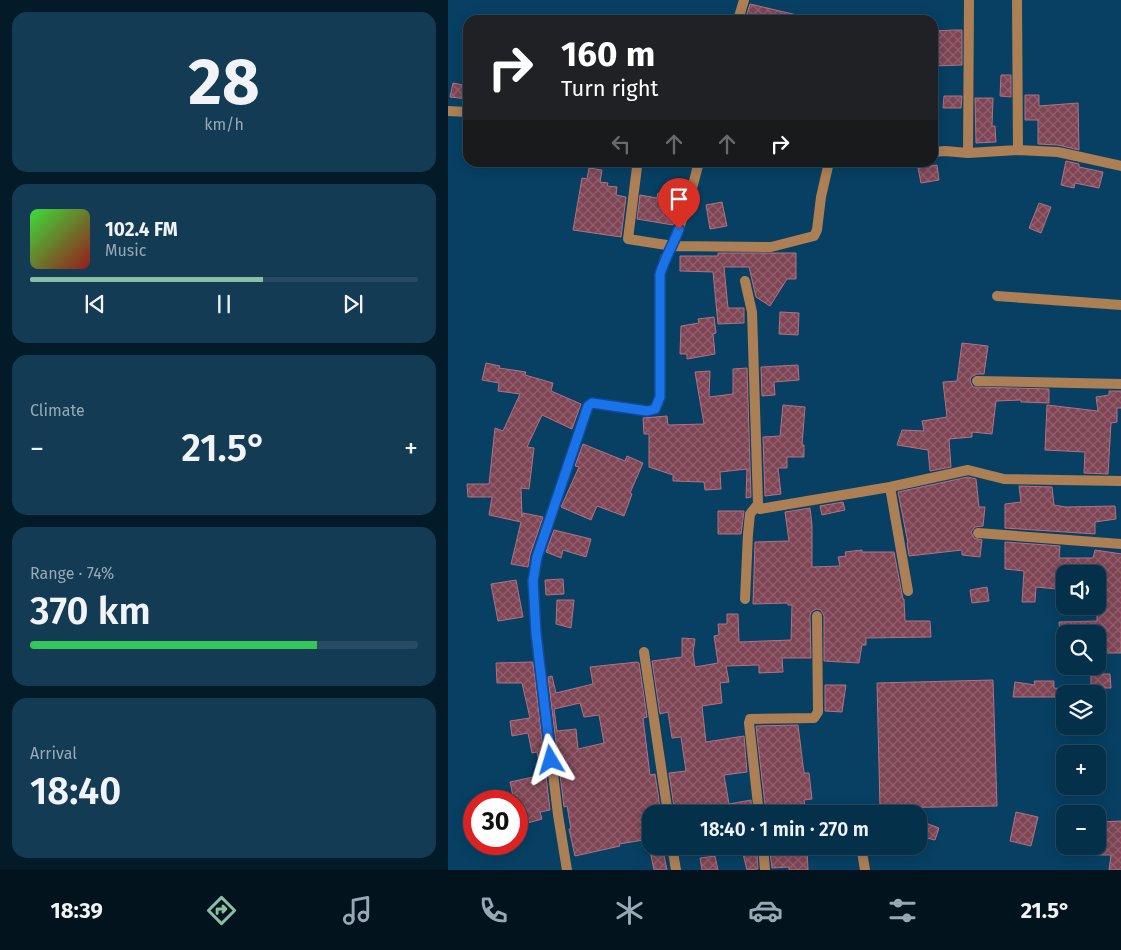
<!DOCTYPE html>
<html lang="en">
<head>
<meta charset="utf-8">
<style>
  body { margin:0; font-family:"Fira Sans",sans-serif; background:#133c54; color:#f1f3f6; height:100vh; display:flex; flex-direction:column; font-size:19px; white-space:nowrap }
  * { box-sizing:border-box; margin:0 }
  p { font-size:16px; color:#97a9b5 }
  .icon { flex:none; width:28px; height:28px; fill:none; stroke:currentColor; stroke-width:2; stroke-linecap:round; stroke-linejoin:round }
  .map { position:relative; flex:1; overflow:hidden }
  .drawer { display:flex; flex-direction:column; gap:12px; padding:12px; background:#031a29; width:448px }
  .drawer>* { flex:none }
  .guide { position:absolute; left:15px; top:15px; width:475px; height:152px; border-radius:15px; box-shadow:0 2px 12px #0003,0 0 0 1px #264b62; background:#202124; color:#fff; overflow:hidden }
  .buttons { position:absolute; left:608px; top:565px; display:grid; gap:10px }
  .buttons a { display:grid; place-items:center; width:50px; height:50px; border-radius:10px; background:#05304a; box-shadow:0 2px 12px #0003,0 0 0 1px #264b62; font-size:25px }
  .speed { position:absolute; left:15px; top:790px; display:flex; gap:10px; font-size:25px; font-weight:700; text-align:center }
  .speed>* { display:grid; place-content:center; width:65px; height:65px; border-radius:50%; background:#05304a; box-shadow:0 2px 12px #0003,0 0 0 1px #264b62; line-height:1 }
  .speed .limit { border:8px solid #d22; background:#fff; color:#111 }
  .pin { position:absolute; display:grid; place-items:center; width:42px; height:42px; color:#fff; margin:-51px -21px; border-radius:50% 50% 50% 0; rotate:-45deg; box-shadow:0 0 5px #0007 }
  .pin .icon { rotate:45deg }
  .me { position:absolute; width:55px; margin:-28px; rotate:353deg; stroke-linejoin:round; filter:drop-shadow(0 0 4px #0008) }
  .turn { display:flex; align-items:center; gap:18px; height:105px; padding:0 15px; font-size:22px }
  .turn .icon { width:65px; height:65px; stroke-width:2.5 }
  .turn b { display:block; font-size:35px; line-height:42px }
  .lanes { display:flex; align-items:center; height:48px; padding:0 15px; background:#0003; justify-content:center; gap:25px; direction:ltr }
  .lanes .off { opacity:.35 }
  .big { font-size:38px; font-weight:600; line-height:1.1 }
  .drawer .tile { flex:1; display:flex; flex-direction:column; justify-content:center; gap:8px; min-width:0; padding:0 18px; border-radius:15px; background:#133c54 }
  .drawer .dial { align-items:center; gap:0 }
  .dial b { font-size:65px; line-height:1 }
  .song { display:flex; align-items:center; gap:15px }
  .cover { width:60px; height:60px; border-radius:8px; background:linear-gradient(135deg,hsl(120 70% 55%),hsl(0 70% 35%)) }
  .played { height:5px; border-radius:2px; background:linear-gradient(90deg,#8abfa5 60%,#264b62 60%) }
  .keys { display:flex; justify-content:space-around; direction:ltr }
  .heat { display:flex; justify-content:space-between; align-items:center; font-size:28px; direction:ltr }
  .charge { height:8px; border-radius:4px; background:linear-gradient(90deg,#34c759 74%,#264b62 0) }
  .trip { position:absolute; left:194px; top:805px; width:285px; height:50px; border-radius:15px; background:#05304a; box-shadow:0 2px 12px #0003,0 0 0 1px #264b62; font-weight:600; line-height:50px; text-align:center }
  .menu { display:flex; height:80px; justify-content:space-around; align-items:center; background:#02131e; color:#97a9b5 }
  .menu .icon { width:35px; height:35px }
  .menu .current { color:#8abfa5 }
  .menu b { font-size:22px; color:#f1f3f6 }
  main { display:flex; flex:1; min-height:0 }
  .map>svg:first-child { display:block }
  .building { fill:url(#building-cross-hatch); stroke:#b07282; fill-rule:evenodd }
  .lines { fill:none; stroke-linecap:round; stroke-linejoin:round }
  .street { stroke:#ad7f55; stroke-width:10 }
  .route-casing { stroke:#114b97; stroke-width:12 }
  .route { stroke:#1a73e8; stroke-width:9 }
</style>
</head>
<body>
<main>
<section class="drawer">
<div class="tile dial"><b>28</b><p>km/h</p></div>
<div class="tile">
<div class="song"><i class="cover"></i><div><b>102.4 FM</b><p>Music</p></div></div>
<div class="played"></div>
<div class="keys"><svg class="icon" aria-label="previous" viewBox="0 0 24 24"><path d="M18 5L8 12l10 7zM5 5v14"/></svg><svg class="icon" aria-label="pause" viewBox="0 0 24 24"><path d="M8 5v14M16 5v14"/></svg><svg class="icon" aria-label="next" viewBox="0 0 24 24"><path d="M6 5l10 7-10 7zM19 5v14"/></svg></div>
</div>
<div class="tile"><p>Climate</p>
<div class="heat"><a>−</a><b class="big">21.5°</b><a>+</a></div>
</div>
<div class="tile"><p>Range · 74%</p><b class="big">370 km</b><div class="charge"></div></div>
<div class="tile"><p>Arrival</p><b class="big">18:40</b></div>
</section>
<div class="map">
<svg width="674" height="870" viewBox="0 0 674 870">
  <defs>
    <pattern id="building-cross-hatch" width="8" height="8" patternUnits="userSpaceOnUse" patternTransform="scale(1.25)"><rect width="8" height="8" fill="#7f4555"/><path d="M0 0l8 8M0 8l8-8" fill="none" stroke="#90606e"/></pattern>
  </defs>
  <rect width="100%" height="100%" fill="#074063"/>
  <!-- building -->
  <path class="building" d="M302 4 349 15 348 20H297Z
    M506 30H514V65L485 66V31Z
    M553 75H563V97L552 96Z
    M5 83 20 86V99L2 97Z
    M577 95H591V106L630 103 631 150 610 145 590 144V120H577Z
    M496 96H514L513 108H495Z
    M527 98H545L544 126H547L548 142 528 143Z
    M618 161 631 164V167L655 172 651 188 627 183 626 188 613 185Z
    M489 165 491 180 473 183 470 168Z
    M141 168 154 170 152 182 160 183 159 186 169 187 168 195 178 197 173 237 125 230 134 178 139 179Z
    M210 193 233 198 225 225 189 219 192 195 209 198Z
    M274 202 279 226 262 229 258 205Z
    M591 203 603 207 593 233 581 228Z
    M270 253H348V279H339L322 306 308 297 301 267H276L280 308H296V323L270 324 265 272 232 271V256H270Z
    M332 312 351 313 350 335 331 334Z
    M266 317 268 333 265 334 267 354 239 359V354H232L233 326 251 323 250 319Z
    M514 343 540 346 536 374H529L523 377 522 381 525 387 601 389V403L573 402V400L548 401 544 434 524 432V437L501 439 503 467 482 471 480 450 449 445 454 430 476 431 474 421 499 417 495 382 509 381Z
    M38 363 52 366 51 368 78 372 77 375 105 383 103 391 133 404 124 429 94 415 79 447 86 448 81 489 73 488 74 517 75 513 95 517 82 555 80 567 63 564 73 522 41 515 44 497H20L19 484H41L47 428 55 431 72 394 50 391 51 383 34 380Z
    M350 365 351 380 326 382 327 395 314 396 313 367Z
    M299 368 303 497 298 498 299 469 272 472 273 489 257 490 256 482 225 481V475L201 467V434H196L195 418 219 416 220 425 256 424 247 372 262 371 261 397 285 394V369Z
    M661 391H674V408H669V422L663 423 660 474 636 473 637 452 597 450 599 405 650 411 648 397 661 395Z
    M335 405 357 407 354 445H356V457H339V468H330L333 494 317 496 315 437 332 436Z
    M135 444 177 461 179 456 195 463 182 493 184 494 176 516 149 506 143 520 113 507 131 467 127 466Z
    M520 477 528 479 531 507H537L535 526 527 527 523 532 526 538 534 540 532 557 514 555V550L461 556 459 543H460L450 492Z
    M571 486 604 487 606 505 618 507 667 506 668 519 647 522V534L557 528V504L573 502Z
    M395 502 397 510 374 515 372 506Z
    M362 508 364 525V567L392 566 390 557 398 556 397 552 414 550V552H446L455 599H456L457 621H482L483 637 418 638V645H414L411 663 376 661V616L373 610 368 609 363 612 362 616 363 658H334L335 672 311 673V665L278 666 281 682 272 683 274 703 254 706 258 742 296 736 299 772 276 775 281 804 303 800 304 814H227L221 773 238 771 233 737 224 738 220 712 212 714 204 661 234 657V638L247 639 245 653 247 667 270 663 266 636 271 635 270 624H279V614H290L291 642 343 640 344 605H340V603L305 604 307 542 341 541 337 512Z
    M270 511H296L293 534H270Z
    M106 530 143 539 138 557 115 550 113 558 98 552Z
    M557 542 612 546 611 558H645L647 550 674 554 673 653H655V648H649V634H612L611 622 649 621V572L610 573 609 589 588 587 587 602H574L576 571 557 569Z
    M115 579 116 594 98 595 97 580Z
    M68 580 75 617 50 621 43 584Z
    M539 587 541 601 524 603 522 590Z
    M109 600H126L123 628 108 624Z
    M85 662 102 810 92 812 94 819 69 826V795L65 796 62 782 94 775 89 752 84 753 80 733 64 736 62 721 82 718 74 683H49L48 663Z
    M189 662 191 663 199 717 195 718 202 775 207 774 213 814H202V839L171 844 172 846 127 856 121 829H123L119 806 116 807 100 677 104 676 108 693 145 684 142 667ZM132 703 136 717 151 715 156 743 130 749 128 729 109 731 106 709Z
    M643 674H662L663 688H643Z
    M545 680 549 806 432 808 429 683Z
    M586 681H606V688L619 689V694H616V697H565L567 682 587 685Z
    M377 685H398L394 712 377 711Z
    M350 725 356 773H361L364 799 356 800 358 814H318L308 726Z
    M568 812 590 817 583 846 562 841Z
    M470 820 491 828 487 840 470 836Z
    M674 821V870H661L663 855H626L625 848 649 846V822Z
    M201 846H214L219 870H206Z
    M359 849 360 870H341V867L324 868 322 852Z
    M309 853 310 869 299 870 295 854Z
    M267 856 270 870H254L252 858Z"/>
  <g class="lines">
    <!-- street -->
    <path class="street" d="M569 0 570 150
      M290 20 296 0
      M0 111 20 112
      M485 152 497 151 520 153 570 150 610 152 674 166
      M520 153 521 0
      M189 167 180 239 225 246 242 196 251 162
      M297 281 304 312 310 504 312 509 442 487 520 470 556 479 674 481
      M549 296 674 305
      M529 381 674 384
      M442 487 460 591
      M530 533 674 544
      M297 599 300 534 302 514 310 504
      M196 652 220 814
      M311 814 301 723 302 719 366 718 370 712 369 616
      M224 846 228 870
      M315 846 317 870
      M413 846 417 870
      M119 870 110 815 88 633 85 581 89 557 140 406 144 403 199 411 207 409 212 397V274L217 258 225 246 323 247 366 236 369 230 373 197 381 162"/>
  </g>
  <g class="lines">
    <defs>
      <path id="route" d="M103 760 88 633 85 581 89 557 140 406 144 403 199 411 207 409 212 397V274C217 258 225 245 231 229"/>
    </defs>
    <!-- route casing -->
    <use href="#route" class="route-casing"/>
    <!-- route -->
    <use href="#route" class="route"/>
  </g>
</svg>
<div class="buttons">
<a><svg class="icon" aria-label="sound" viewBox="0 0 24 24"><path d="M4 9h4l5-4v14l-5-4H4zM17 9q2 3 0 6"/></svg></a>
<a><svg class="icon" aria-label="search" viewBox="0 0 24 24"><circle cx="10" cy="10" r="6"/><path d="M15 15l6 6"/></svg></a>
<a><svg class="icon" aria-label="layers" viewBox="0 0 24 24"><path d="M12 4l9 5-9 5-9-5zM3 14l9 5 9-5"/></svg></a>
<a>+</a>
<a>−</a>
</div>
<div class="speed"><div class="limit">30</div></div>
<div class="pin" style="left:231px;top:229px;background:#d93025"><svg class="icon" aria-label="arrive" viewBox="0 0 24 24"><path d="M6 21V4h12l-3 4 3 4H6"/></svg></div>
<svg class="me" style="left:103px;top:760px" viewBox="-20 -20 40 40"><path d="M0-17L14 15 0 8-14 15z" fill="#1a73e8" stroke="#fff" stroke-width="4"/></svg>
<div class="trip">18:40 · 1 min · 270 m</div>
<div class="guide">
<div class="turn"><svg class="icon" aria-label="right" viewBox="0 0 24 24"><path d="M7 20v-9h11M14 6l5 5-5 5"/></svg><div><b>160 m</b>Turn right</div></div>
<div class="lanes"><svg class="icon off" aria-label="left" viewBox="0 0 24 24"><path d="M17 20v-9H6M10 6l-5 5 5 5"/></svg><svg class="icon off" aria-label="ahead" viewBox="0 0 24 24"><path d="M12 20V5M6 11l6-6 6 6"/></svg><svg class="icon off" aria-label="ahead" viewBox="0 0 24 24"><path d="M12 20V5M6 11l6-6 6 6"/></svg><svg class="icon" aria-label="right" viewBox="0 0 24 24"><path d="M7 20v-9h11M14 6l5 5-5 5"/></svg></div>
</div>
</div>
</main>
<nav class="menu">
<b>18:39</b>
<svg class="icon current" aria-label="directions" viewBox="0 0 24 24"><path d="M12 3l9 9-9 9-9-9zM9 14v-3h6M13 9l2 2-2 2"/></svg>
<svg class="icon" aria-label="music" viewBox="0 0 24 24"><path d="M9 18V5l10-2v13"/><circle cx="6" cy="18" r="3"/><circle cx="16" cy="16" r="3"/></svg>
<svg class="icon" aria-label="phone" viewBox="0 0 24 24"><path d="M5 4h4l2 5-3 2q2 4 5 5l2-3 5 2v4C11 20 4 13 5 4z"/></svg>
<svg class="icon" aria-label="climate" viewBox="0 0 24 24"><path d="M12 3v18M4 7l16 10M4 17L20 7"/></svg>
<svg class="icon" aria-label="car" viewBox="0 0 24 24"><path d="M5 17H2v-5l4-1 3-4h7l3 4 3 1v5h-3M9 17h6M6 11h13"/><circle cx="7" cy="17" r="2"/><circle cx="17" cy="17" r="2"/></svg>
<svg class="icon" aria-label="filters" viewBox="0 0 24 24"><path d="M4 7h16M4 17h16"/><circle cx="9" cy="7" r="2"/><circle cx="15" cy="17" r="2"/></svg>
<b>21.5°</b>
</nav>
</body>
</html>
